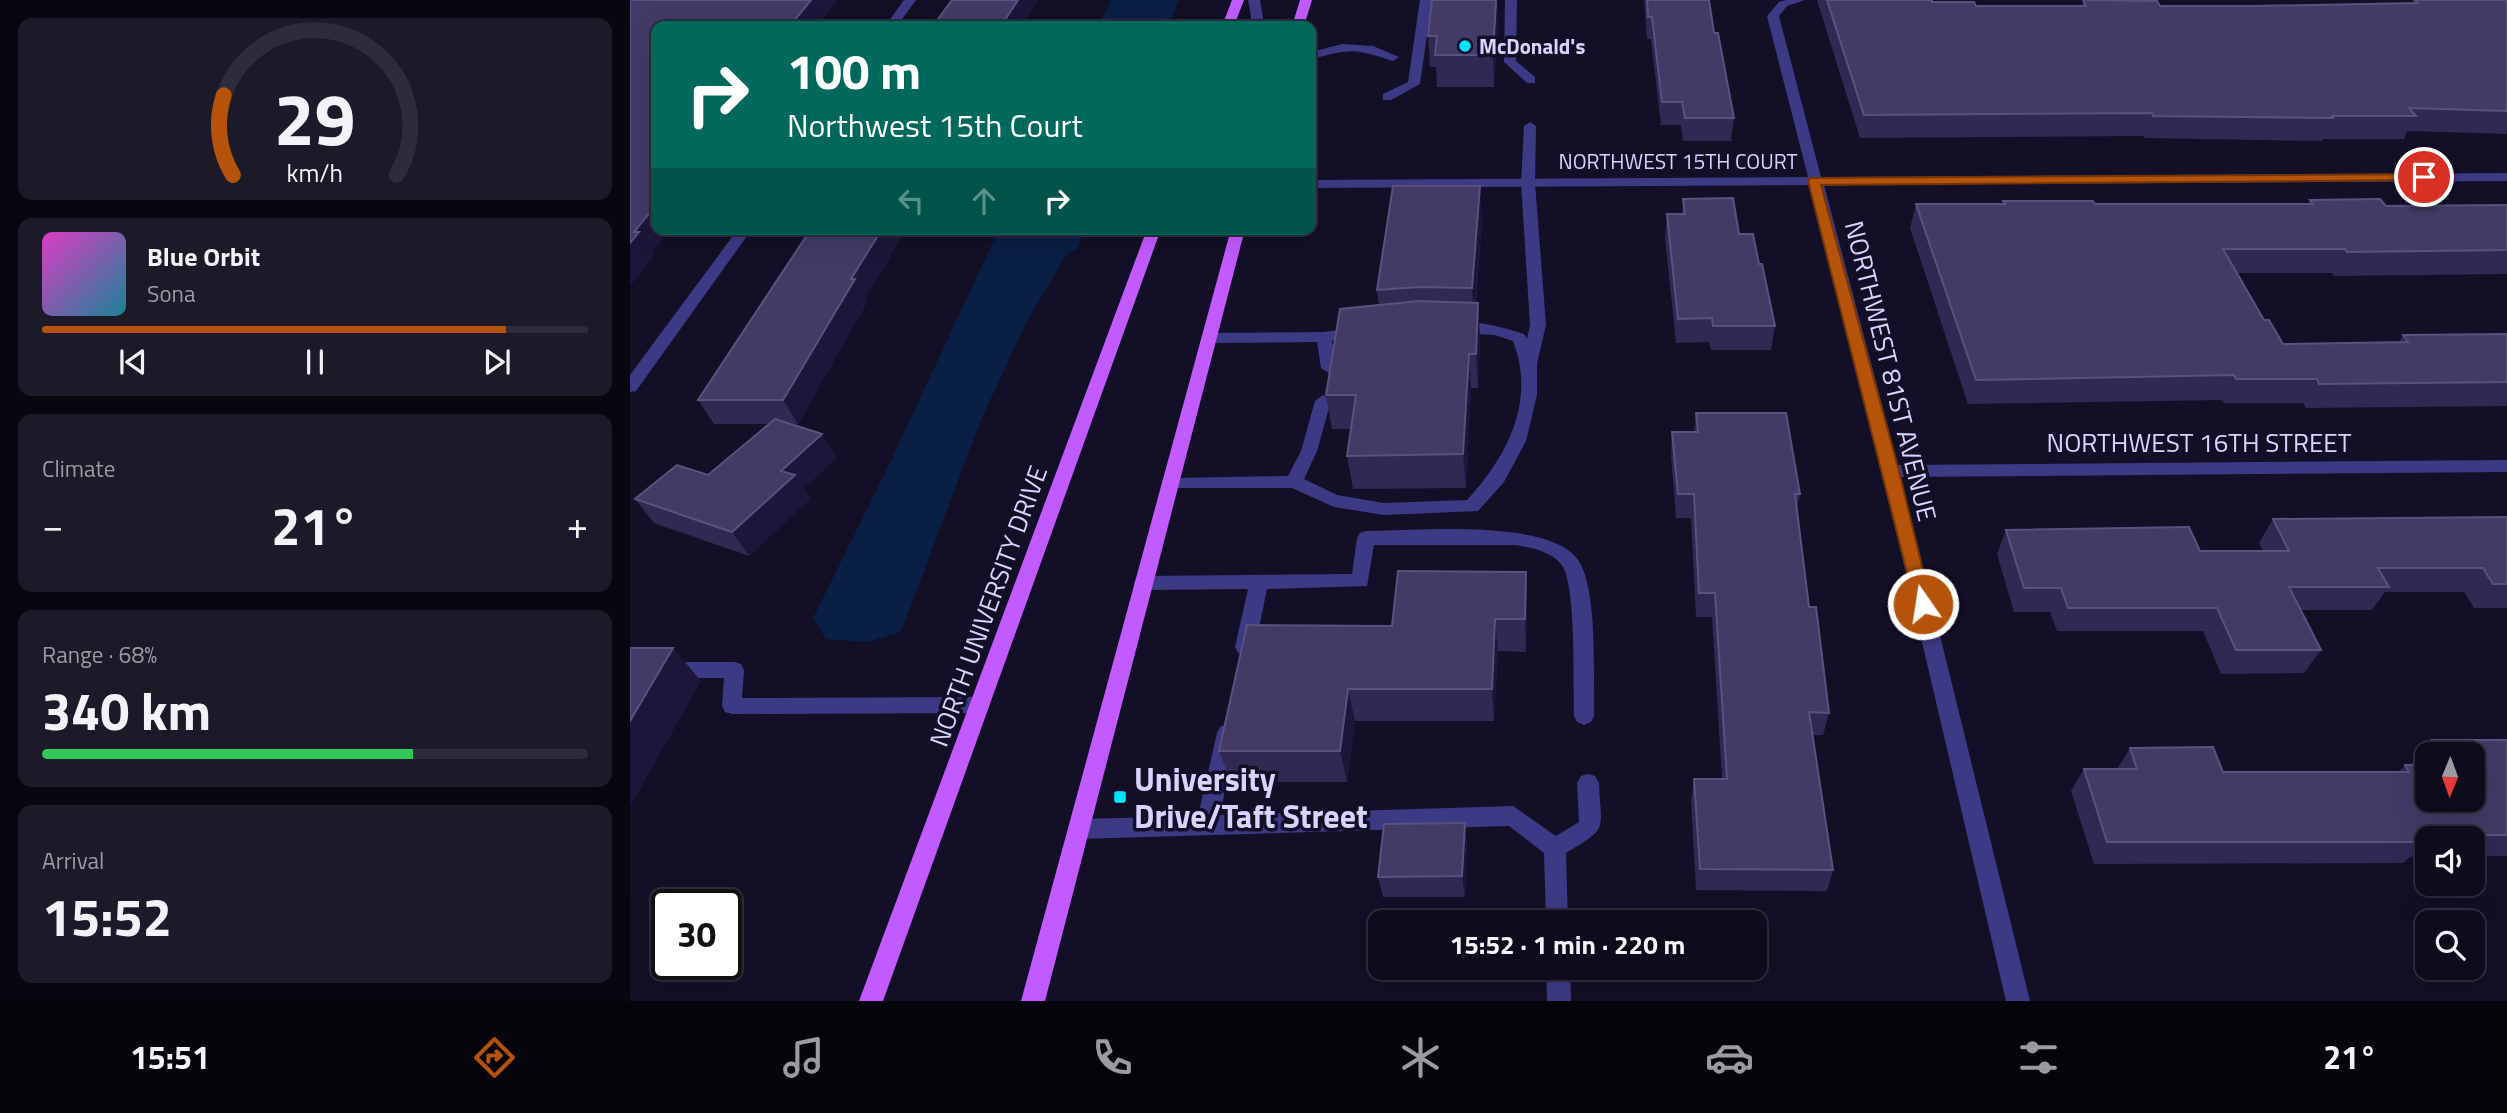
<!DOCTYPE html>
<html lang="en">
<head>
<meta charset="utf-8">
<style>
  body { margin:0; font-family:"Titillium Web",sans-serif; background:#1c1929; color:#f1f3f6; height:100vh; display:flex; flex-direction:column; font-size:26px; white-space:nowrap }
  * { box-sizing:border-box; margin:0 }
  p { font-size:23px; color:#9b9ba3 }
  .icon { flex:none; width:38px; height:38px; fill:none; stroke:currentColor; stroke-width:2; stroke-linecap:round; stroke-linejoin:round }
  .map { position:relative; flex:1; overflow:hidden }
  .panel { display:flex; flex-direction:column; gap:18px; padding:18px; background:#08060f; width:630px }
  .panel>* { flex:none }
  .top-card { position:absolute; left:21px; top:21px; width:665px; height:214px; border-radius:14px; box-shadow:0 7px 28px #0002,0 0 0 2px #2e2b3b; background:#00695c; color:#fff; overflow:hidden }
  .needle { width:46px; rotate:181deg }
  .buttons { position:absolute; left:1785px; top:742px; display:grid; gap:14px }
  .buttons a { display:grid; place-items:center; width:70px; height:70px; border-radius:14px; background:#0e0b1c; box-shadow:0 7px 28px #0002,0 0 0 2px #2e2b3b; font-size:35px }
  .speed { position:absolute; left:21px; top:889px; display:flex; gap:14px; font-size:35px; font-weight:700; text-align:center }
  .speed>* { display:grid; place-content:center; width:91px; height:91px; border-radius:50%; background:#0e0b1c; box-shadow:0 7px 28px #0002,0 0 0 2px #2e2b3b; line-height:1 }
  .speed .limit { border:4px solid #111; border-radius:10px; background:#fff; color:#111 }
  .pin { position:absolute; display:grid; place-items:center; width:60px; height:60px; color:#fff; margin:-30px; border:4px solid #fff; border-radius:50%; box-shadow:0 2px 7px #0007 }
  .me { position:absolute; width:77px; margin:-38px; rotate:347deg; stroke-linejoin:round; filter:drop-shadow(0 0 5px #0008) }
  .turn { display:flex; align-items:center; gap:24px; height:147px; padding:0 21px; font-size:32px }
  .turn .icon { width:91px; height:91px; stroke-width:2.5 }
  .turn b { display:block; font-size:49px; line-height:60px }
  .lanes { display:flex; align-items:center; height:66px; padding:0 21px; background:#0003; justify-content:center; gap:35px; direction:ltr }
  .lanes .off { opacity:.35 }
  .big { font-size:52px; font-weight:700; line-height:1.1 }
  .panel .tile { flex:1; display:flex; flex-direction:column; justify-content:center; gap:10px; min-width:0; padding:0 24px; border-radius:14px; background:#1c1929 }
  .panel .dial { align-items:center; gap:0 }
  .dial svg { height:182px; overflow:visible; fill:none; stroke:#2e2b3b; stroke-width:7; stroke-linecap:round; text-anchor:middle }
  .dial text { fill:#f1f3f6; stroke:none }
  .song { display:flex; align-items:center; gap:21px }
  .cover { width:84px; height:84px; border-radius:10px; background:linear-gradient(135deg,hsl(310 70% 55%),hsl(190 70% 35%)) }
  .played { height:7px; border-radius:4px; background:linear-gradient(90deg,#b45309 85%,#2e2b3b 85%) }
  .keys { display:flex; justify-content:space-around; direction:ltr }
  .heat { display:flex; justify-content:space-between; align-items:center; font-size:38px; direction:ltr }
  .charge { height:10px; border-radius:5px; background:linear-gradient(90deg,#34c759 68%,#2e2b3b 0) }
  .trip { position:absolute; left:738px; top:910px; width:399px; height:70px; border-radius:14px; background:#0e0b1c; box-shadow:0 7px 28px #0002,0 0 0 2px #2e2b3b; font-weight:700; line-height:70px; text-align:center }
  .dock { display:flex; height:112px; justify-content:space-around; align-items:center; background:#06040b; color:#9b9ba3 }
  .dock .icon { width:49px; height:49px }
  .dock .active { color:#b45309 }
  .dock b { font-size:32px; color:#f1f3f6 }
  main { display:flex; flex:1; min-height:0 }
  .map>svg:first-child { display:block }
  .water { fill:#0a1f44 }
  .lines { fill:none; stroke-linecap:round; stroke-linejoin:round }
  .lane { fill:#3d3a85; fill-rule:evenodd }
  .street { fill:#3d3a85; fill-rule:evenodd }
  .primary { fill:#c25bff; fill-rule:evenodd }
  .wall { fill:#312854; fill-rule:evenodd }
  .shaded-wall { fill:#1d163a }
  .building { fill:#433a66; stroke:#5a527e; stroke-width:2 }
  .route { fill:#b45309; stroke:#753606; stroke-width:2 }
  .poi-dot { fill:#00e5ff; stroke:#130f26; stroke-width:2.5 }
  .labels { text-anchor:middle; dominant-baseline:central; stroke-width:7; stroke-linejoin:round; paint-order:stroke }
  .far-poi-label { font-size:21px; font-weight:bold; fill:#d9d4ff; stroke:#130f26; text-anchor:start }
  .far-street-label { font-size:21px; fill:#d9d4ff; stroke:#130f26 }
  .street-label { font-size:26px; fill:#d9d4ff; stroke:#130f26 }
  .near-poi-label { font-size:32px; font-weight:bold; fill:#d9d4ff; stroke:#130f26; text-anchor:start }
</style>
</head>
<body>
<main>
<section class="panel">
<div class="tile dial"><svg viewBox="0 0 100 80">
<path d="M14 69A42 42 0 1 1 86 69"/>
<path d="M14 69A42 42 0 0 1 10 34" stroke="#b45309"/>
<text x="50" y="56" font-size="32" font-weight="700">29</text>
<text x="50" y="72" font-size="11">km/h</text>
</svg></div>
<div class="tile">
<div class="song"><i class="cover"></i><div><b>Blue Orbit</b><p>Sona</p></div></div>
<div class="played"></div>
<div class="keys"><svg class="icon" aria-label="previous" viewBox="0 0 24 24"><path d="M18 5L8 12l10 7zM5 5v14"/></svg><svg class="icon" aria-label="pause" viewBox="0 0 24 24"><path d="M8 5v14M16 5v14"/></svg><svg class="icon" aria-label="next" viewBox="0 0 24 24"><path d="M6 5l10 7-10 7zM19 5v14"/></svg></div>
</div>
<div class="tile"><p>Climate</p>
<div class="heat"><a>−</a><b class="big">21°</b><a>+</a></div>
</div>
<div class="tile"><p>Range · 68%</p><b class="big">340 km</b><div class="charge"></div></div>
<div class="tile"><p>Arrival</p><b class="big">15:52</b></div>
</section>
<div class="map">
<svg width="1877" height="1001" viewBox="0 0 1877 1001">
  <rect width="100%" height="100%" fill="#130f26"/>
  <!-- water -->
  <path class="water" d="M481 0H549L538 26H468Z
    M369 229H455L447 249 437 254 397 321 350 422 271 632 236 642 196 639 183 618 258 467Z"/>
  <g class="lines">
    <!-- lane -->
    <path class="lane" d="M790 0H802L790 84 761 100H753V94L778 82Z
      M875 0H887L886 61 905 77V83H897L874 62Z
      M712 44 743 46 769 57 763 61C721 48 723 49 681 59V52Z
      M900 122 906 126 905 183 916 325 907 363V395L896 441 874 482 848 511 754 515 704 507 662 488H535L532 484 541 478 658 476 671 451 685 401 693 395 701 401 687 451 674 479 707 495 754 503 837 500C878 456 906 400 883 341L865 335 828 333 820 328C834 315 878 329 894 334L897 339 900 325 891 183 894 126Z
      M730 327 735 329 738 332 735 335 702 341 707 368 699 373 691 368 687 342 580 343 572 338 580 333 694 332Z
      M736 531C784 531 925 517 950 563 968 596 963 677 964 716L961 722 954 725 947 722 944 716C943 687 947 583 931 564 920 551 901 548 886 545H744L737 586 637 589 625 647 622 653 615 655 608 653 605 647 618 589 513 590 506 588 504 583 506 578 513 576 722 574 727 538 730 533Z
      M0 662H104L111 664 114 670 112 698 350 697 357 699 360 705 357 711 350 713 102 714 95 712 92 706 94 678H0Z
      M597 724 604 727 607 733 590 815 883 806 926 836 949 822 947 783 951 776 958 774 965 776 969 783C971 832 979 827 936 853L938 922H916L914 853 879 826 449 839 441 836 438 829 441 822 449 819 568 816 587 733 590 727Z
      M916 968H940L941 1001H917Z"/>
    <!-- street -->
    <path class="street" d="M274 0H286L267 26H255Z
      M618 0H630L633 17 631 26H619L621 17Z
      M1156 0H1175L1157 6 1149 16 1191 177 1877 173V181L1194 185 1268 465 1877 460V472L1271 477 1400 1001H1376L1252 471 1180 185 681 188V180L1178 177 1137 16 1149 2Z
      M108 229H122L6 391 0 392V375Z"/>
    <!-- primary -->
    <path class="primary" d="M602 0H614L604 26H592Z
      M670 0H682L674 26H662Z
      M517 229H531L253 1001H229Z
      M601 229H615L415 1001H391Z"/>
  </g>
  <!-- wall -->
  <path class="wall" d="M802 0H867L868 25 864 87H807L806 67H800L798 36Z
    M1014 0H1079L1084 33 1104 118 1101 141H1053L1051 125H1031L1021 39H1017Z
    M1187 0H1302V2L1346 6H1452L1453 0 1530 6H1623L1782 3 1783 0H1877V134L1777 131 1774 139H1693L1692 141 1515 138 1513 136 1230 138Z
    M1053 199 1109 234 1129 264 1145 326 1141 350H1081L1079 342 1046 343 1035 238 1037 214H1052Z
    M1680 200 1756 206 1877 205V274L1704 276 1702 273H1607L1634 320 1653 344 1768 343 1773 335 1877 334V406L1676 408 1673 403H1594L1592 400 1338 404 1280 228 1286 204H1373V201L1465 204H1678Z
    M852 219 846 303H848L850 337 848 388H841L836 488 723 489 717 456 721 429H702L696 395 749 305 747 290Z
    M235 299 237 302 168 424H160L192 434 206 458 174 488 180 499 119 556 24 523 5 499 78 475 139 424H84L68 400Z
    M1066 413 1170 494 1167 509 1179 607 1199 713 1193 735H1183L1203 870 1197 891 1066 890 1061 801 1064 779H1092L1082 617H1066L1061 518H1046L1041 456 1042 432H1064Z
    M1877 517V608H1844L1834 592H1755L1742 610H1671L1691 650 1674 673 1591 674 1573 631H1427L1420 612H1384L1367 554 1376 530 1570 551H1633L1629 543 1643 519Z
    M896 572 897 605 896 652 868 651 864 721H725L717 782H601L589 751 762 626Z
    M1802 740H1877V856H1843V838H1797V856L1780 857 1773 863 1464 864 1441 791 1454 769H1487L1500 748 1593 772H1769L1775 765H1783L1782 763ZM1797 754H1843L1797 800Z
    M835 823 837 845 835 897H753L748 877Z"/>
  <!-- shaded-wall -->
  <path class="shaded-wall" d="M181 0H208L187 26H160Z
    M388 0 408 1 392 26H371Z
    M866 0 868 25 864 87 863 55Z
    M850 186 852 219 844 322 842 288Z
    M26 205V229H40L22 253 24 256 0 286V243L4 232Z
    M252 229H277L235 299 237 302 168 424 153 400 221 279Z
    M848 303 850 337 848 388 846 354Z
    M839 354 841 388 836 488 833 454Z
    M192 434 206 458 174 488 180 499 119 556 102 532 151 471Z
    M896 572 897 605 896 652 895 619Z
    M865 619 868 651 864 721 862 689Z
    M43 648 71 681 0 807V721Z
    M718 689 725 721 717 782 710 751Z
    M835 823 837 845 835 897 832 876Z"/>
  <!-- building -->
  <path class="building" d="M0 0H181L160 26H26V205L4 232H9L0 243Z
    M322 0H388L371 26H303Z
    M802 0H866L863 55H805L807 36H798Z
    M1017 0H1079L1084 33H1088L1104 118H1055L1052 102H1032L1022 17H1018Z
    M1197 0H1302V2H1344L1346 6H1456L1453 0 1527 1 1530 6H1623L1788 3 1785 0H1877V111L1779 108 1786 116H1702L1703 118 1523 116 1522 113 1234 115Z
    M763 186H850L842 288 790 287 747 290Z
    M1103 198 1109 234H1123L1129 264H1132L1145 326H1083L1082 318 1048 319 1037 214H1055L1053 199Z
    M1750 199 1756 206 1877 205V250L1717 252 1715 249H1593L1634 320H1639L1653 344 1778 342 1773 335 1877 334V382L1689 384 1687 379H1606L1604 375 1346 380 1286 204H1375L1373 201H1463L1465 204H1683L1680 200Z
    M181 229H252L221 279H225L153 400H68Z
    M789 301 848 303 846 354H839L833 454 717 456 726 395H696L710 309Z
    M1066 413H1156L1170 494H1165L1179 607H1186L1199 713 1179 712 1203 870 1070 869 1064 779H1097L1085 593H1069L1064 494H1048L1042 432H1068Z
    M145 419 192 434 151 471 165 475 102 532 5 499 47 465 78 475Z
    M1877 517V584H1863L1853 568H1748L1759 587H1659L1691 650H1606L1587 608H1438L1431 588H1394L1376 530 1559 527 1570 551H1659L1643 519Z
    M768 571 896 572 895 619H865L862 689H718L710 751H589L617 625 762 626Z
    M0 648H43L0 721Z
    M1802 740H1877V835H1791L1794 842H1477L1454 769H1507L1500 748 1583 747 1593 772H1779L1775 765H1797V800H1843V754H1810Z
    M835 823 832 876 748 877 754 824Z"/>
  <!-- route -->
  <path class="route" d="M1794 174 1800 177 1798 180 1191 185 1269 471 1301 604 1299 608H1286L1178 181 1180 178Z"/>
  <!-- markers -->
  <g class="poi-dot">
    <circle cx="835" cy="46" r="7"/>
    <rect x="483" y="790" width="14" height="14" rx="3.5"/>
  </g>
  <g class="labels">
    <!-- far-poi labels -->
    <g class="far-poi-label">
      <text x="849" y="46">McDonald's</text>
    </g>
    <!-- far-street labels -->
    <g class="far-street-label">
      <text x="1048" y="161">NORTHWEST 15TH COURT</text>
    </g>
    <!-- street labels -->
    <g class="street-label">
      <text transform="translate(1261 371) rotate(76)">NORTHWEST 81ST AVENUE</text>
      <text x="1569" y="442">NORTHWEST 16TH STREET</text>
      <text transform="translate(358 606) rotate(-70)">NORTH UNIVERSITY DRIVE</text>
    </g>
    <!-- near-poi labels -->
    <g class="near-poi-label">
      <text x="504" y="779">University<tspan x="504" dy="37">Drive/Taft Street</tspan></text>
    </g>
  </g>
</svg>
<div class="buttons">
<a><svg class="needle" viewBox="-14 -14 28 28"><path d="M0-13l5 13h-10z" fill="#e53935"/><path d="M0 13l5-13h-10z" fill="#9b9ba3"/></svg></a>
<a><svg class="icon" aria-label="sound" viewBox="0 0 24 24"><path d="M4 9h4l5-4v14l-5-4H4zM17 9q2 3 0 6"/></svg></a>
<a><svg class="icon" aria-label="search" viewBox="0 0 24 24"><circle cx="10" cy="10" r="6"/><path d="M15 15l6 6"/></svg></a>
</div>
<div class="speed"><div class="limit">30</div></div>
<div class="pin" style="left:1794px;top:177px;background:#d93025"><svg class="icon" aria-label="arrive" viewBox="0 0 24 24"><path d="M6 21V4h12l-3 4 3 4H6"/></svg></div>
<svg class="me" style="left:1293px;top:604px" viewBox="-20 -20 40 40"><circle r="17" fill="#b45309" stroke="#fff" stroke-width="3"/><path d="M0-11L8 9 0 5-8 9z" fill="#fff"/></svg>
<div class="trip">15:52 · 1 min · 220 m</div>
<div class="top-card">
<div class="turn"><svg class="icon" aria-label="right" viewBox="0 0 24 24"><path d="M7 20v-9h11M14 6l5 5-5 5"/></svg><div><b>100 m</b>Northwest 15th Court</div></div>
<div class="lanes"><svg class="icon off" aria-label="left" viewBox="0 0 24 24"><path d="M17 20v-9H6M10 6l-5 5 5 5"/></svg><svg class="icon off" aria-label="ahead" viewBox="0 0 24 24"><path d="M12 20V5M6 11l6-6 6 6"/></svg><svg class="icon" aria-label="right" viewBox="0 0 24 24"><path d="M7 20v-9h11M14 6l5 5-5 5"/></svg></div>
</div>
</div>
</main>
<nav class="dock">
<b>15:51</b>
<svg class="icon active" aria-label="directions" viewBox="0 0 24 24"><path d="M12 3l9 9-9 9-9-9zM9 14v-3h6M13 9l2 2-2 2"/></svg>
<svg class="icon" aria-label="music" viewBox="0 0 24 24"><path d="M9 18V5l10-2v13"/><circle cx="6" cy="18" r="3"/><circle cx="16" cy="16" r="3"/></svg>
<svg class="icon" aria-label="phone" viewBox="0 0 24 24"><path d="M5 4h4l2 5-3 2q2 4 5 5l2-3 5 2v4C11 20 4 13 5 4z"/></svg>
<svg class="icon" aria-label="climate" viewBox="0 0 24 24"><path d="M12 3v18M4 7l16 10M4 17L20 7"/></svg>
<svg class="icon" aria-label="car" viewBox="0 0 24 24"><path d="M5 17H2v-5l4-1 3-4h7l3 4 3 1v5h-3M9 17h6M6 11h13"/><circle cx="7" cy="17" r="2"/><circle cx="17" cy="17" r="2"/></svg>
<svg class="icon" aria-label="filters" viewBox="0 0 24 24"><path d="M4 7h16M4 17h16"/><circle cx="9" cy="7" r="2"/><circle cx="15" cy="17" r="2"/></svg>
<b>21°</b>
</nav>
</body>
</html>
